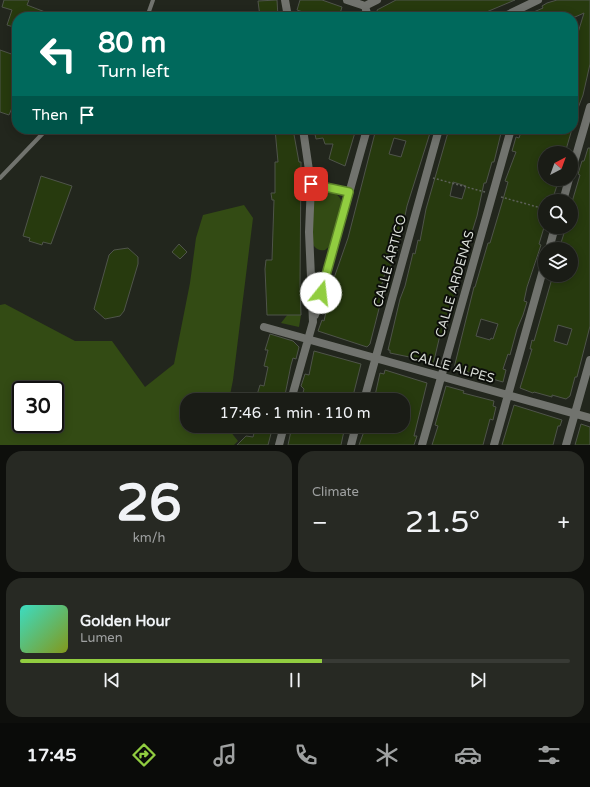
<!DOCTYPE html>
<html lang="en">
<head>
<meta charset="utf-8">
<style>
  body { margin:0; font-family:"Varela Round",sans-serif; background:#272923; color:#f1f3f6; height:100vh; display:flex; flex-direction:column; font-size:15px; white-space:nowrap }
  * { box-sizing:border-box; margin:0 }
  p { font-size:13px; color:#9fa1a1 }
  .icon { flex:none; width:22px; height:22px; fill:none; stroke:currentColor; stroke-width:2; stroke-linecap:round; stroke-linejoin:round }
  .map { position:relative; height:445px; overflow:hidden }
  .side { display:flex; flex-direction:column; gap:6px; padding:6px; background:#0e0f0c; flex:1 }
  .side>* { flex:none }
  .top-card { position:absolute; left:12px; top:12px; width:566px; height:122px; border-radius:16px; box-shadow:0 2px 10px #0003,0 0 0 1px #383a35; background:#00695c; color:#fff; overflow:hidden }
  .needle { width:26px; rotate:41deg }
  .controls { position:absolute; left:538px; top:146px; display:grid; gap:8px }
  .controls a { display:grid; place-items:center; width:40px; height:40px; border-radius:50%; background:#1a1c16; box-shadow:0 2px 10px #0003,0 0 0 1px #383a35; font-size:20px }
  .speed { position:absolute; left:12px; top:381px; display:flex; gap:8px; font-size:20px; font-weight:700; text-align:center }
  .speed>* { display:grid; place-content:center; width:52px; height:52px; border-radius:50%; background:#1a1c16; box-shadow:0 2px 10px #0003,0 0 0 1px #383a35; line-height:1 }
  .speed .limit { border:2px solid #111; border-radius:6px; background:#fff; color:#111 }
  .pin { position:absolute; display:grid; place-items:center; width:34px; height:34px; color:#fff; margin:-17px; border-radius:8px; box-shadow:0 2px 6px #0006 }
  .me { position:absolute; width:44px; margin:-22px; rotate:16deg; stroke-linejoin:round; filter:drop-shadow(0 0 3px #0008) }
  .turn { display:flex; align-items:center; gap:14px; height:84px; padding:0 20px; font-size:18px }
  .turn .icon { width:52px; height:52px; stroke-width:2.5 }
  .turn b { display:block; font-size:28px; line-height:34px }
  .then { display:flex; align-items:center; height:38px; padding:0 20px; background:#0003; gap:8px; font-size:15px }
  .big { font-size:30px; font-weight:600; line-height:1.1 }
  .side .widget { flex:1; display:flex; flex-direction:column; justify-content:center; gap:6px; min-width:0; padding:0 14px; border-radius:16px; background:#272923 }
  .side .dial { align-items:center; gap:0 }
  .dial b { font-size:52px; line-height:1 }
  .song { display:flex; align-items:center; gap:12px }
  .cover { width:48px; height:48px; border-radius:6px; background:linear-gradient(135deg,hsl(170 70% 55%),hsl(70 70% 35%)) }
  .played { height:4px; border-radius:2px; background:linear-gradient(90deg,#91cd40 55%,#383a35 55%) }
  .keys { display:flex; justify-content:space-around; direction:ltr }
  .heat { display:flex; justify-content:space-between; align-items:center; font-size:22px; direction:ltr }
  .side .tiles { flex:1; display:grid; gap:6px; grid-template-columns:1fr 1fr }
  .widget:last-child { grid-column:span 2 }
  .trip { position:absolute; left:180px; top:393px; width:230px; height:40px; border-radius:16px; background:#1a1c16; box-shadow:0 2px 10px #0003,0 0 0 1px #383a35; font-weight:600; line-height:40px; text-align:center }
  .tabs { display:flex; height:64px; justify-content:space-around; align-items:center; background:#0a0b09; color:#9fa1a1 }
  .tabs .icon { width:28px; height:28px }
  .tabs .on { color:#91cd40 }
  .tabs b { font-size:18px; color:#f1f3f6 }
  .map>svg:first-child { display:block }
  .green { fill:#334b14; fill-rule:evenodd }
  .building { fill:#273a0e; stroke:#4f544a; fill-rule:evenodd }
  .lines { fill:none; stroke-linecap:round; stroke-linejoin:round }
  .path { stroke:#5d6159; stroke-width:1.5; stroke-dasharray:2 2; stroke-linecap:butt }
  .service { stroke:#71736e; stroke-width:4 }
  .minor { stroke:#71736e; stroke-width:8 }
  .route-casing { stroke:#5e852a; stroke-width:10 }
  .route { stroke:#91cd40; stroke-width:7 }
  .labels { text-anchor:middle; dominant-baseline:central; stroke-width:4; stroke-linejoin:round; paint-order:stroke }
  .street-label { font-size:13px; fill:#d9ddd7; stroke:#0c0e0a }
</style>
</head>
<body>
<div class="map">
<svg width="590" height="445" viewBox="0 0 590 445">
  <rect width="100%" height="100%" fill="#22261d"/>
  <!-- green -->
  <path class="green" d="M325 191C331 192 338 193 341 200 344 207 333 237 330 246L325 250C321 251 317 250 314 246 311 242 312 206 313 201 315 196 320 192 325 191Z
    M244 205 253 218 233 380 229 400H187V426H226L238 441 234 445H0V305L5 304 75 341H112L145 387 174 364 190 283 196 238 203 215ZM21 390H55V424H21Z
    M288 314 301 315 299 327 281 323Z"/>
  <!-- building -->
  <path class="building" d="M4 0H29L27 5 58 17H17V28L7 25 12 10 2 7Z
    M277 0 278 17H260L258 1Z
    M300 0H322L342 7 339 17H311L312 15 297 10Z
    M396 0H515L484 13 485 14 479 17H379L377 10Z
    M557 0H590V64L583 95 575 116H573V49L584 13 575 17H522L543 8 542 6 547 3Z
    M0 50 17 56V96L9 115 0 112Z
    M275 129H293L299 162H301L300 284 301 315H267L265 269 266 260H272L274 200H272L271 193H275V162H278Z
    M314 129H356L345 166 329 159 333 144H325L323 138 316 139Z
    M376 129H429L428 133H430L407 206 398 249 389 270 387 273H385L381 287 383 288V293L370 344 367 347 318 331 322 320 324 321 330 293 332 294 337 279 334 278 348 238ZM394 138 406 141 401 157 389 154Z
    M449 129H502L494 162H492L486 183H484L477 216 461 267 463 268 447 325 442 336 440 335 433 365 424 362V360L390 353V350H388L400 299 405 286 413 253 415 254 418 240 420 241 426 209ZM453 182 466 186 462 199 450 196Z
    M522 129H536L548 132 549 129H572L565 153H545V179H559L552 201H545V224L539 244 541 245 527 287 524 301 527 302 523 315 517 329 510 355 508 354 503 369 506 370 503 382 454 368 474 287H475L488 243H490L504 196 508 182 505 181 516 152 512 151 516 137 519 138ZM481 319 498 324 493 339 491 338 490 340 476 336Z
    M588 148H590V326L577 377H575L570 396 566 399 552 395V397L534 392 533 393 520 388 532 349H530L532 340 534 341 553 275H571V249L560 246 566 227H571V210L573 203 572 202 580 175 578 174 582 161H584ZM558 325 572 329 567 345 554 341Z
    M41 176 72 186 51 244 43 242 42 245 29 241 30 238 23 236Z
    M179 244 187 252 180 259 172 252Z
    M128 248 138 257V264L124 311 120 316 105 319 94 309 109 255 114 250Z
    M270 334 293 341 299 347 296 359 293 358 291 365 284 400H264L256 398 260 385 264 386 268 367 264 366 268 350H265Z
    M314 351 361 364 352 400H301L304 389 301 386 305 374 309 375Z
    M385 370 427 383 414 436H417L414 445H359L366 426H403V400L388 397 387 400H374L380 373 384 374Z
    M446 386 464 391 463 393 494 401 493 406 496 407 493 420 490 419 483 445H432L438 426 435 425Z
    M514 405 562 420 560 426H558L553 445H502Z
    M581 424 590 427V445H575Z
    M256 426H273L268 445H237L246 436 253 437Z
    M292 426H345L344 431 341 445H288Z"/>
  <g class="lines">
    <!-- path -->
    <path class="path" d="M433 178 485 192
      M501 197 545 209"/>
    <!-- service -->
    <path class="service" d="M147 17 153 0
      M0 178 47 129"/>
    <!-- minor -->
    <path class="minor" d="M285 0 288 17
      M347 0 365 6 377 0
      M365 6 368 17
      M503 17 538 0
      M571 173 590 107
      M311 184 349 192
      M563 201 569 179
      M549 249 555 227
      M315 315 367 129
      M264 327 590 418
      M291 400 313 322 309 232 311 184 303 129
      M364 400 439 129
      M279 445 284 426
      M351 445 356 426
      M422 445 511 129
      M494 445 545 263
      M566 445 590 360"/>
  </g>
  <g class="lines">
    <defs>
      <path id="route" d="M311 184 349 192 321 293"/>
    </defs>
    <!-- route casing -->
    <use href="#route" class="route-casing"/>
    <!-- route -->
    <use href="#route" class="route"/>
  </g>
  <g class="labels">
    <!-- street labels -->
    <g class="street-label">
      <text transform="translate(390 261) rotate(-75)">CALLE ÁRTICO</text>
      <text transform="translate(455 284) rotate(-74)">CALLE ARDENAS</text>
      <text transform="translate(452 367) rotate(16)">CALLE ALPES</text>
    </g>
  </g>
</svg>
<div class="controls">
<a><svg class="needle" viewBox="-14 -14 28 28"><path d="M0-13l5 13h-10z" fill="#e53935"/><path d="M0 13l5-13h-10z" fill="#9fa1a1"/></svg></a>
<a><svg class="icon" aria-label="search" viewBox="0 0 24 24"><circle cx="10" cy="10" r="6"/><path d="M15 15l6 6"/></svg></a>
<a><svg class="icon" aria-label="layers" viewBox="0 0 24 24"><path d="M12 4l9 5-9 5-9-5zM3 14l9 5 9-5"/></svg></a>
</div>
<div class="speed"><div class="limit">30</div></div>
<div class="pin" style="left:311px;top:184px;background:#d93025"><svg class="icon" aria-label="arrive" viewBox="0 0 24 24"><path d="M6 21V4h12l-3 4 3 4H6"/></svg></div>
<svg class="me" style="left:321px;top:293px" viewBox="-20 -20 40 40"><circle r="19" fill="#fff"/><path d="M0-13L10 11 0 6-10 11z" fill="#91cd40"/></svg>
<div class="trip">17:46 · 1 min · 110 m</div>
<div class="top-card">
<div class="turn"><svg class="icon" aria-label="left" viewBox="0 0 24 24"><path d="M17 20v-9H6M10 6l-5 5 5 5"/></svg><div><b>80 m</b>Turn left</div></div>
<div class="then">Then<svg class="icon" aria-label="arrive" viewBox="0 0 24 24"><path d="M6 21V4h12l-3 4 3 4H6"/></svg></div>
</div>
</div>
<section class="side">
<div class="tiles">
<div class="widget dial"><b>26</b><p>km/h</p></div>
<div class="widget"><p>Climate</p>
<div class="heat"><a>−</a><b class="big">21.5°</b><a>+</a></div>
</div>
<div class="widget">
<div class="song"><i class="cover"></i><div><b>Golden Hour</b><p>Lumen</p></div></div>
<div class="played"></div>
<div class="keys"><svg class="icon" aria-label="previous" viewBox="0 0 24 24"><path d="M18 5L8 12l10 7zM5 5v14"/></svg><svg class="icon" aria-label="pause" viewBox="0 0 24 24"><path d="M8 5v14M16 5v14"/></svg><svg class="icon" aria-label="next" viewBox="0 0 24 24"><path d="M6 5l10 7-10 7zM19 5v14"/></svg></div>
</div>
</div>
</section>
<nav class="tabs">
<b>17:45</b>
<svg class="icon on" aria-label="directions" viewBox="0 0 24 24"><path d="M12 3l9 9-9 9-9-9zM9 14v-3h6M13 9l2 2-2 2"/></svg>
<svg class="icon" aria-label="music" viewBox="0 0 24 24"><path d="M9 18V5l10-2v13"/><circle cx="6" cy="18" r="3"/><circle cx="16" cy="16" r="3"/></svg>
<svg class="icon" aria-label="phone" viewBox="0 0 24 24"><path d="M5 4h4l2 5-3 2q2 4 5 5l2-3 5 2v4C11 20 4 13 5 4z"/></svg>
<svg class="icon" aria-label="climate" viewBox="0 0 24 24"><path d="M12 3v18M4 7l16 10M4 17L20 7"/></svg>
<svg class="icon" aria-label="car" viewBox="0 0 24 24"><path d="M5 17H2v-5l4-1 3-4h7l3 4 3 1v5h-3M9 17h6M6 11h13"/><circle cx="7" cy="17" r="2"/><circle cx="17" cy="17" r="2"/></svg>
<svg class="icon" aria-label="filters" viewBox="0 0 24 24"><path d="M4 7h16M4 17h16"/><circle cx="9" cy="7" r="2"/><circle cx="15" cy="17" r="2"/></svg>
</nav>
</body>
</html>
